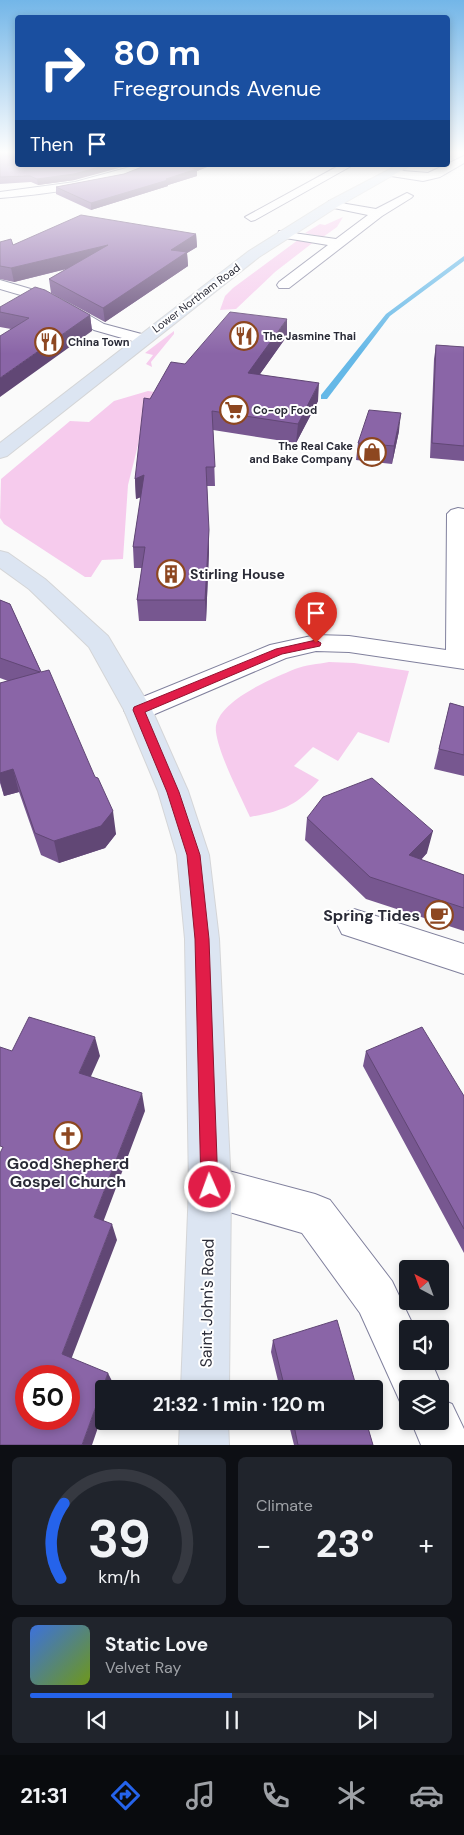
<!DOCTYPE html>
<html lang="en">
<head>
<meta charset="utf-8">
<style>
  body { margin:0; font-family:"DM Sans",sans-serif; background:#20242c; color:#f1f3f6; height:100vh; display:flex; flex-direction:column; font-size:19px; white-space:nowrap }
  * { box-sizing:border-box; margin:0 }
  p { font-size:16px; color:#9ea1a6 }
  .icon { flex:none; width:28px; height:28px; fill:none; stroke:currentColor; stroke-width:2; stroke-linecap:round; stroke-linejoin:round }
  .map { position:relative; height:1445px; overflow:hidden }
  .sheet { display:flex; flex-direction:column; gap:12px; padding:12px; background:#0d0f14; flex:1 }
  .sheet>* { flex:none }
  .guide { position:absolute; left:15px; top:15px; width:435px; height:152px; border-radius:5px; box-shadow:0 2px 8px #0003; background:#1a4fa0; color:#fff; overflow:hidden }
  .needle { width:32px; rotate:319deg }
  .buttons { position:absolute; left:399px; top:1260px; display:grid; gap:10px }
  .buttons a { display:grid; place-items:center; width:50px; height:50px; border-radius:5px; background:#171b24; box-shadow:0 2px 8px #0003; font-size:25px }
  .speed { position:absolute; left:15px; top:1365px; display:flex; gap:10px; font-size:25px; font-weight:700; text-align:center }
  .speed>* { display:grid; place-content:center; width:65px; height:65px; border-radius:50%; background:#171b24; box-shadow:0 2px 8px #0003; line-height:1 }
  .speed .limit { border:8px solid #d22; background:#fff; color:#111 }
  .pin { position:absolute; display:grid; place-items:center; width:42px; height:42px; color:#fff; margin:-51px -21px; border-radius:50% 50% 50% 0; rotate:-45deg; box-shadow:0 0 5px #0007 }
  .pin .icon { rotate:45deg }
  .me { position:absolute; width:55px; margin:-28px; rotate:358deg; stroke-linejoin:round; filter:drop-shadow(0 0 4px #0008) }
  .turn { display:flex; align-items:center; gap:18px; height:105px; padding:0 15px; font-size:22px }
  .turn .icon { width:65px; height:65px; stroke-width:2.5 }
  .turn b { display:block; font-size:35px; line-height:42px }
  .then { display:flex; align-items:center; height:48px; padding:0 15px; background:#0003; gap:10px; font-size:19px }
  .big { font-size:38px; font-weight:700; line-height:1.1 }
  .sheet .card { flex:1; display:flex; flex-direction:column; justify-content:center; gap:8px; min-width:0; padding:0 18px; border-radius:8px; background:#20242c }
  .sheet .dial { align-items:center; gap:0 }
  .dial svg { height:130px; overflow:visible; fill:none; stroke:#363941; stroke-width:7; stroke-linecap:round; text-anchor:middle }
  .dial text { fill:#f1f3f6; stroke:none }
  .song { display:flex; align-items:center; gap:15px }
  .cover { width:60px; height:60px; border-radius:8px; background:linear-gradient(135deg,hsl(220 70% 55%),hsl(80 70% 35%)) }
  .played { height:5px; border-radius:2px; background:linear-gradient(90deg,#2563eb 50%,#363941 50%) }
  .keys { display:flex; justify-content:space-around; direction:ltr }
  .heat { display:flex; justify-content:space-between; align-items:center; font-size:28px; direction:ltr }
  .sheet .tiles { flex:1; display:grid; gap:12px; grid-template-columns:1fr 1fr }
  .card:last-child { grid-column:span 2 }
  .trip { position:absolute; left:95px; top:1380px; width:288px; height:50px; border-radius:5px; background:#171b24; box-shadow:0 2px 8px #0003; font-weight:700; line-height:50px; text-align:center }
  .tabs { display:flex; height:80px; justify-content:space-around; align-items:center; background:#090b0e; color:#9ea1a6 }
  .tabs .icon { width:35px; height:35px }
  .tabs .selected { color:#2563eb }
  .tabs b { font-size:22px; color:#f1f3f6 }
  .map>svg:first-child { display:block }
  .green { fill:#f6cbed }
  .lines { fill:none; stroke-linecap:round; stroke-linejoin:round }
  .stream { fill:#65b8e7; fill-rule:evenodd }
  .minor-casing { stroke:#80809d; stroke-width:2 }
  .major-casing { stroke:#d4d5d7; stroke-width:2 }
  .minor { fill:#fff; fill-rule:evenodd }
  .major { fill:#dce5f2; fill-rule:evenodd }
  .wall { fill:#775790 }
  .shaded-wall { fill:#614775 }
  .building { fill:#8a65a7; stroke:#614775; fill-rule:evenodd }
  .route { fill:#e11d48; stroke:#92132f }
  .labels { text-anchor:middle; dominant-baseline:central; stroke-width:4; stroke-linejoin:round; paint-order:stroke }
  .far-street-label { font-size:11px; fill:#2a2b37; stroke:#fff }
  .far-poi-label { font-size:11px; font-weight:bold; fill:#2a2b37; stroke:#fff; text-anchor:start }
  .poi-label { font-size:14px; font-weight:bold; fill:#2a2b37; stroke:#fff; text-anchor:start }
  .near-poi-label { font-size:16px; font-weight:bold; fill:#2a2b37; stroke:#fff; text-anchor:end }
  .near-street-label { font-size:16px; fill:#2a2b37; stroke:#fff }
</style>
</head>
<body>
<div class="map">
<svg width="464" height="1445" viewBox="0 0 464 1445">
  <rect width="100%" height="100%" fill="#fafafa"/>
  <!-- green -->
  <path class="green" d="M343 217 337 227 323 237 305 233 320 224 325 225Z
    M298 240 315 241 275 272 236 309 220 310 225 296 233 288Z
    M174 331V334L151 362 152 367 146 364 153 355 145 353Z
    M148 391 162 393 141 433 128 485 123 559 102 560 91 577H85L4 524 0 518 1 479 70 421 89 422 114 401Z
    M329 662 354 663 409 671 389 743 358 732 338 761 313 747 294 766 319 780C297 806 282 811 250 817 240 795 219 755 216 732 212 703 273 678 295 669 305 665 318 664 329 662Z"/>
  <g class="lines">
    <!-- stream -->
    <path class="stream" d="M464 256V261L390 316 327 399H321V395L386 314Z"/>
    <defs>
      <path id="minor" d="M464 156V163L440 177 423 181 391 176 386 173 391 170 428 173Z
        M137 165H152C133 184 30 196 0 198V192L75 182Z
        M340 165H353L255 220 251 221 245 217Z
        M407 193 413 196 411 198 382 216 289 288H279L277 285 279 282 328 245 279 237 278 234 279 231 336 239 368 215 329 207V201L376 209Z
        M0 280 58 297 104 324 149 336 151 339 143 344 94 330 48 303 0 289Z
        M458 508 464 509V669L349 652 316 651 286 658 148 717 138 719 128 717 124 710 128 703 270 645 316 635 349 636 446 650 447 514 451 510Z
        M354 909 464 944V974L342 934 337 924 342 914Z
        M210 1166 315 1194 330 1200 392 1281 415 1329H408V1361H431L443 1389 440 1396V1389H408V1408L402 1406 360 1313 302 1233 195 1202 189 1187 195 1172Z
        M440 1399 452 1404 464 1429V1445H421L411 1421H440Z"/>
      <path id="major" d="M398 165H411L337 207 259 257 7 456 0 458V443L249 251 329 201Z
        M0 551 8 553 45 579 108 636 152 710 188 791 209 855 219 939 231 1187 229 1389H181L189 1187 185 939 177 855 158 791 124 710 89 647 29 589 0 568Z
        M180 1421H228L229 1445H179Z"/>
    </defs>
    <!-- minor casing -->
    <use href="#minor" class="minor-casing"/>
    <!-- major casing -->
    <use href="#major" class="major-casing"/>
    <!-- minor -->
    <use href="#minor" class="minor"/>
    <!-- major -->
    <use href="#major" class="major"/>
  </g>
  <!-- wall -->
  <path class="wall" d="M0 152 75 180 38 185 31 182 0 184Z
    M146 165H212L197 171V176L168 185V186L91 210 56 194V187L124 174 142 167Z
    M196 234 197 247 187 253 188 266 105 322 51 293 49 279 67 269 14 282 0 279V242L13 245Z
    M0 307 90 315 92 331 11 329 0 327Z
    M287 336 260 374 318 401 296 443 213 430 215 486H207L209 551 206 621H139L137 600 142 568H134L133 547 141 497 136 499 135 479 150 399 185 364Z
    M436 345 464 347V461L430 458 434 359Z
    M399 431 392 464 356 460 358 443Z
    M0 600 10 604 116 834 105 848 59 863 41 855 19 792 4 796 0 783V683L8 681 0 678Z
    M450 703 464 707V776L434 769Z
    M307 818 427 853 421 860 464 875V931L366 899 305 840Z
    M366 1051 464 1096V1253L363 1066Z
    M273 1340 357 1389H280L271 1352Z
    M288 1421H366L373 1445H294Z"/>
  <!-- shaded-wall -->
  <path class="shaded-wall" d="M107 165H130L75 180 38 185 37 179Z
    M195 165H212L197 171V176L168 185V186L91 210V203L166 179 189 167Z
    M196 234 197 247 187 253 188 266 105 322 103 308 171 250Z
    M108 245 109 258 14 282 11 268Z
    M90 315 92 331 0 397V378Z
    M287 319V336L248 391V373Z
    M319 383 318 401 296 443 298 424Z
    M401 413 399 431 392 464 394 446Z
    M144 475 146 495 136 499 135 479Z
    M209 530V551L206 621 205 600Z
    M13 769 19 792 4 796 0 780V773Z
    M113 811 116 834 105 848 59 863 54 841Z
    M433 831 427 853 404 877 409 855Z
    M95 1037 100 1056 84 1092 79 1073Z
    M142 1093 145 1111 99 1233 94 1217Z
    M112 1224 117 1240 69 1365 62 1354Z
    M108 1373 113 1383 111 1389H104V1410L92 1445H82Z"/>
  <!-- building -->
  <path class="building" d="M0 152H18V165H107L74 174 37 179 30 176 0 177Z
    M146 165H195L189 167 197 169 166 179 168 180 91 203 56 187 124 174 142 167Z
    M81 215 196 234 171 250 187 252 103 308 49 279 108 245 11 268 0 266V242L11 239 13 245Z
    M35 287 45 290 90 315 0 378V336L29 318 0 312V307Z
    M230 312 287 319 248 373 319 383 298 424 212 411 215 467H206L209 530 205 600H137L145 547H133L144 475 135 479 144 398 150 399 171 362 185 364Z
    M436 345 464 347V446L432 443Z
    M369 410 401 413 394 446 358 443Z
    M0 600 10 604 41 672 49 670 95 777 98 778 113 811 101 826 54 841 35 833 13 769 0 773V683L40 672 0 658Z
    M450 703 464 707V755L439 749Z
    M372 778 433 831 409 855 464 875V908L370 877 307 818 323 797Z
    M29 1017 95 1037 79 1073 142 1093 94 1217 112 1224 62 1354 108 1373 82 1445H0V1153L3 1147 0 1146V1047L12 1051ZM26 1376H69V1419H26Z
    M422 1027 464 1096V1229L366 1051Z
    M337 1320 357 1389H285L273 1340Z
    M293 1421H366L373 1445H298Z"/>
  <!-- sky -->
  <linearGradient id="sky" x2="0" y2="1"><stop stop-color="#73b6e8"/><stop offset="0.43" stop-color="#fdfdfd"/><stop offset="1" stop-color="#fdfdfd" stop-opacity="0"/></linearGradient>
  <rect width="464" height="354" fill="url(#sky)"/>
  <!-- route -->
  <path class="route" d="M316 640 321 643 320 646 282 654 145 712 179 792 200 855 209 939 218 1187 216 1193 210 1195 204 1193 201 1187 195 939 187 855 167 792 133 710 134 707 276 649Z"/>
  <!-- icons -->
  <defs>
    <symbol id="restaurant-ring" viewBox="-11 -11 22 22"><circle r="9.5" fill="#fff" stroke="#8d4720" stroke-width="1.5"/><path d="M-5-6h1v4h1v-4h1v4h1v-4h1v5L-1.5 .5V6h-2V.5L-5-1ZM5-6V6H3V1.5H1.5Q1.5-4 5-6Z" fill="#8d4720"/></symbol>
    <symbol id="supermarket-ring" viewBox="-11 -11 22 22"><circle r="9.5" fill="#fff" stroke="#8d4720" stroke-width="1.5"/><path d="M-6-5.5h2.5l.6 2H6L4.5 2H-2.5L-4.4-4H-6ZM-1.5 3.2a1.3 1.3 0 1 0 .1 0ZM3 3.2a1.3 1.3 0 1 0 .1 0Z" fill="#8d4720"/></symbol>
    <symbol id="shop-ring" viewBox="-11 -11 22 22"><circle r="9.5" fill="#fff" stroke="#8d4720" stroke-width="1.5"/><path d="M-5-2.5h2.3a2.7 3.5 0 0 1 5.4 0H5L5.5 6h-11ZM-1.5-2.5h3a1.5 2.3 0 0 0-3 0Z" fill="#8d4720"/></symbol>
    <symbol id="building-ring" viewBox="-11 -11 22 22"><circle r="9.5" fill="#fff" stroke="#8d4720" stroke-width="1.5"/><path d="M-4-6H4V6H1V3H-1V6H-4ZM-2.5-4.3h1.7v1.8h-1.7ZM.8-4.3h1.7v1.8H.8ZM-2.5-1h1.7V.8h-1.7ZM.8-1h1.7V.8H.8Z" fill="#8d4720"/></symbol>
    <symbol id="cafe-ring" viewBox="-11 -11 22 22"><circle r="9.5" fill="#fff" stroke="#8d4720" stroke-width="1.5"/><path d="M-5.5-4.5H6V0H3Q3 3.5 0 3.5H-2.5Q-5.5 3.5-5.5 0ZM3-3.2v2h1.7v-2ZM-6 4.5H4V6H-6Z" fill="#8d4720"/></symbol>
    <symbol id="church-ring" viewBox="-11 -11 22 22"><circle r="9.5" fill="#fff" stroke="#8d4720" stroke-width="1.5"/><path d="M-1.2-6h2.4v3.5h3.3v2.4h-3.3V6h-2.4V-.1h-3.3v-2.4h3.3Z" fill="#8d4720"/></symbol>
  </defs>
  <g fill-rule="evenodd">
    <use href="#restaurant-ring" x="228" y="320" width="32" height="32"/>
    <use href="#restaurant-ring" x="33" y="326" width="32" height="32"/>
    <use href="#supermarket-ring" x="218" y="394" width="32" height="32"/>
    <use href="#shop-ring" x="356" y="436" width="32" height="32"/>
    <use href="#building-ring" x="155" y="558" width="32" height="32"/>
    <use href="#cafe-ring" x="423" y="899" width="32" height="32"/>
    <use href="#church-ring" x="52" y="1120" width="32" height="32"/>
  </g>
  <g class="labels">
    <!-- far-street labels -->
    <g class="far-street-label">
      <text transform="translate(196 298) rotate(-37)">Lower Northam Road</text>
    </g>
    <!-- far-poi labels -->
    <g class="far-poi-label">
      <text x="263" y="336">The Jasmine Thai</text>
      <text x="68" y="342">China Town</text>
      <text x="253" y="410">Co-op Food</text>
      <text x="353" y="446" text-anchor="end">The Real Cake<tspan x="353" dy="13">and Bake Company</tspan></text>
    </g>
    <!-- poi labels -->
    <g class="poi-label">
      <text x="190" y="574">Stirling House</text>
    </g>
    <!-- near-poi labels -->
    <g class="near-poi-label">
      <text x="420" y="915">Spring Tides</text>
      <text x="68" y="1163" text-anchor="middle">Good Shepherd<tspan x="68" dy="18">Gospel Church</tspan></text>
    </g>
    <!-- near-street labels -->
    <g class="near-street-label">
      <text transform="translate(207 1303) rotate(-89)">Saint John's Road</text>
    </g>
  </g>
</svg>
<div class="buttons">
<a><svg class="needle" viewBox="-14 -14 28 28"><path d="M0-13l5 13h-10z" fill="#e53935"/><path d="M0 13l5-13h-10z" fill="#9ea1a6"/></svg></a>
<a><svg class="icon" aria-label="sound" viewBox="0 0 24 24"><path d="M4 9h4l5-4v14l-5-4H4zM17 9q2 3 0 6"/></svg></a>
<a><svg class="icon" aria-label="layers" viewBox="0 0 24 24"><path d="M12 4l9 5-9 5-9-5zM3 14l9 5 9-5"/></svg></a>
</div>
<div class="speed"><div class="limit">50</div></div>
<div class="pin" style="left:316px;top:643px;background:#d93025"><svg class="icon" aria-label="arrive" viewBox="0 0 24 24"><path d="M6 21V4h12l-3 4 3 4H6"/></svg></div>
<svg class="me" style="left:210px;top:1187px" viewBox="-20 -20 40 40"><circle r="17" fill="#e11d48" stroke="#fff" stroke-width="3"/><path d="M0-11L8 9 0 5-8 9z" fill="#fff"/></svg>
<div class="trip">21:32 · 1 min · 120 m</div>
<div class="guide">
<div class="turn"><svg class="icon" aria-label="right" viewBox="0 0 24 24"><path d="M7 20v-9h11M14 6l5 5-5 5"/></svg><div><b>80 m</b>Freegrounds Avenue</div></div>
<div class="then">Then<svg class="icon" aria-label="arrive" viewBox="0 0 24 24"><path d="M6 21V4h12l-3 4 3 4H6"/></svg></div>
</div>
</div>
<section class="sheet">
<div class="tiles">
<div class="card dial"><svg viewBox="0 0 100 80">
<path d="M14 69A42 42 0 1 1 86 69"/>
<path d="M14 69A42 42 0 0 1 16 23" stroke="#2563eb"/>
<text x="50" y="56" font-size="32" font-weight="700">39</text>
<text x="50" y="72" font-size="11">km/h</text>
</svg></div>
<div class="card"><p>Climate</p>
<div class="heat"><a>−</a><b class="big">23°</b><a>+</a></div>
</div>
<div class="card">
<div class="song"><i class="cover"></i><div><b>Static Love</b><p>Velvet Ray</p></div></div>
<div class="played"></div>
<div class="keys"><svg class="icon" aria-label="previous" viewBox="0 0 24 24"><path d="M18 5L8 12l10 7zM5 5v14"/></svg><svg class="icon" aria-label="pause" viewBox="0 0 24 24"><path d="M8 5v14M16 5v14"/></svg><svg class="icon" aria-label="next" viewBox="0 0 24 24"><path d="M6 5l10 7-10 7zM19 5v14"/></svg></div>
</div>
</div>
</section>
<nav class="tabs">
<b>21:31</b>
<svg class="icon selected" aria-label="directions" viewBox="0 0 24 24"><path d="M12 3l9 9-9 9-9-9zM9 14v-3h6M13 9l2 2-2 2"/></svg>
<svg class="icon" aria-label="music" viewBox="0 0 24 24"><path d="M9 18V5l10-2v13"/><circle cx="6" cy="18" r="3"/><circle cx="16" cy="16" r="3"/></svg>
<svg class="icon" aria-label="phone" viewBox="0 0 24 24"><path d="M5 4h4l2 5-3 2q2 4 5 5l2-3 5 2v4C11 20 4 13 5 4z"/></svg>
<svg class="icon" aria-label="climate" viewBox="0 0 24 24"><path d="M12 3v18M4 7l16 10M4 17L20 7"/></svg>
<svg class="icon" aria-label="car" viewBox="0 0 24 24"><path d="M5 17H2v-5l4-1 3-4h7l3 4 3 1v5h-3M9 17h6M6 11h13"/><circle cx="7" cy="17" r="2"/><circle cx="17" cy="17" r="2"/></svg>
</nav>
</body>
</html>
